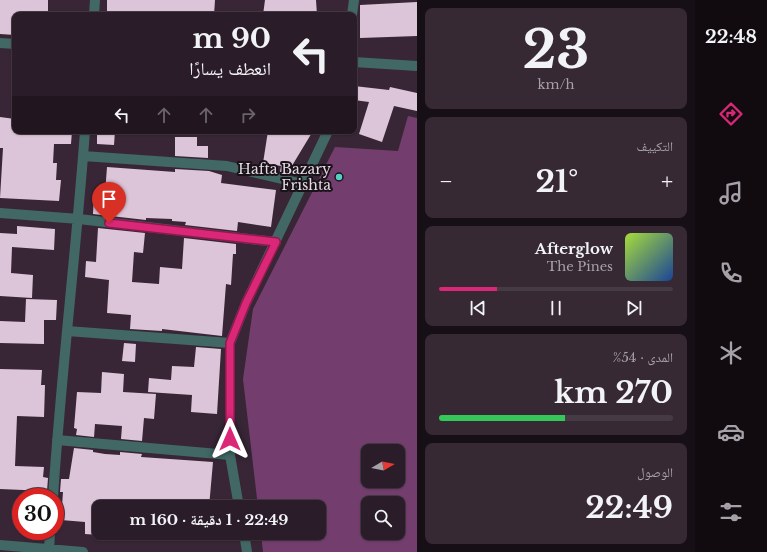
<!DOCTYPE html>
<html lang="ar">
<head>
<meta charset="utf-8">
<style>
  body { margin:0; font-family:"Libre Baskerville","Noto Naskh Arabic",serif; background:#362934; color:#f1f3f6; direction:rtl; height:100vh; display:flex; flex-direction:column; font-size:15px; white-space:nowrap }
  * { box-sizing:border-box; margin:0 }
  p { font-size:13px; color:#a5a1a8 }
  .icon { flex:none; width:22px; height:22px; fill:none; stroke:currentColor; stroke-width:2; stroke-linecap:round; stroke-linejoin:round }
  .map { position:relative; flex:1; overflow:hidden; direction:ltr }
  .details { display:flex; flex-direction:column; gap:8px; padding:8px; background:#170f16; width:278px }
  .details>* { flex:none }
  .hud { position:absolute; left:12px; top:12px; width:345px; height:122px; border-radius:8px; box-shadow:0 1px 3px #0004,0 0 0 1px #463a45; direction:rtl; background:#2a1c28; color:#f1f3f6; overflow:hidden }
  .needle { width:26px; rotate:80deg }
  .controls { position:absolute; left:361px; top:444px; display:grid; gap:8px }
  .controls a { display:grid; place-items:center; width:44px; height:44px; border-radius:8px; background:#2a1c28; box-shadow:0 1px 3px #0004,0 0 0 1px #463a45; font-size:20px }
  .speed { position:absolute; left:12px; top:488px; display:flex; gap:8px; font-size:20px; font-weight:700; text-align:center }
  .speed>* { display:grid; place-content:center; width:52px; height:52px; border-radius:50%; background:#2a1c28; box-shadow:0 1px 3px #0004,0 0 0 1px #463a45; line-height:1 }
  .speed .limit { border:6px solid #d22; background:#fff; color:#111 }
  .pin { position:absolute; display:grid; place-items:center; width:34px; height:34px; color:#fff; margin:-41px -17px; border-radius:50% 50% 50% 0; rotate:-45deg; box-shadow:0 0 4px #0007 }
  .pin .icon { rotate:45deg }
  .me { position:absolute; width:44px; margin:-22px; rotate:0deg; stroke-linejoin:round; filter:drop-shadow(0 0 3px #0008) }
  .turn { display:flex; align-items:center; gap:14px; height:84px; padding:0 20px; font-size:18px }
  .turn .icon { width:52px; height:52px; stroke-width:2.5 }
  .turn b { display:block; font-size:28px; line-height:34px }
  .lanes { display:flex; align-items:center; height:38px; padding:0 20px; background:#0003; justify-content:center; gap:20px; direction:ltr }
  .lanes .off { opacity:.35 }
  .big { font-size:30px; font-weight:700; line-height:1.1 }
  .details .widget { flex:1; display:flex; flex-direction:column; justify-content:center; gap:6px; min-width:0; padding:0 14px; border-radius:8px; background:#362934 }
  .details .dial { align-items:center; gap:0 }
  .dial b { font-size:52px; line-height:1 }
  .song { display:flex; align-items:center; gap:12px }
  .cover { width:48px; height:48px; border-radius:6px; background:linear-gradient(135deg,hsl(80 70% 55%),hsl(220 70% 35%)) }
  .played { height:4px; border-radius:2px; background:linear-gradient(90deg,#db2777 25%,#463a45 25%) }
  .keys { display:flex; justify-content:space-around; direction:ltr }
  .heat { display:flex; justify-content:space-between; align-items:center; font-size:22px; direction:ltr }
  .charge { height:6px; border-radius:3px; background:linear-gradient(90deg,#34c759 54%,#463a45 0) }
  .trip { position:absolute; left:92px; top:500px; width:234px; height:40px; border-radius:8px; background:#2a1c28; box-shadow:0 1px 3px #0004,0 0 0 1px #463a45; font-weight:700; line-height:40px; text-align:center; direction:rtl }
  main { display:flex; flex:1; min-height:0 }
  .dock { display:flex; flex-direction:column; width:72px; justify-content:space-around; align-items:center; background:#110b10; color:#a5a1a8 }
  .dock .icon { width:28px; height:28px }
  .dock .current { color:#db2777 }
  .dock b { font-size:18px; color:#f1f3f6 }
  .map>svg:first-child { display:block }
  .forest { fill:#733e6e; fill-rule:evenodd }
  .building { fill:#ddc5d9 }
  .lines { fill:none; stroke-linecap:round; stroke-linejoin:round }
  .minor { stroke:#416865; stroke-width:10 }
  .route-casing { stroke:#8e194d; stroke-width:10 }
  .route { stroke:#db2777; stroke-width:7 }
  .poi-dot { fill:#55cec6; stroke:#1a1219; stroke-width:1.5 }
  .labels { text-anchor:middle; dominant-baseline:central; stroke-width:4; stroke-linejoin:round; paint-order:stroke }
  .poi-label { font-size:14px; fill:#e5d9e3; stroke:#1a1219; text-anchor:end }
</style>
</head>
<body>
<main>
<nav class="dock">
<b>22:48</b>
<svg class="icon current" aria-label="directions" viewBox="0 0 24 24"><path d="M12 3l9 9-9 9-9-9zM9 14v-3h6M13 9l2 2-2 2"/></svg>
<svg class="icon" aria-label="music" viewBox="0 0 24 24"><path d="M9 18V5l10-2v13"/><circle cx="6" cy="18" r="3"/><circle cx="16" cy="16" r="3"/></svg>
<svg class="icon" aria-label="phone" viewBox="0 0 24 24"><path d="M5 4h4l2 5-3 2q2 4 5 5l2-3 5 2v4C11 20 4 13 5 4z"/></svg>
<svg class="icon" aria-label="climate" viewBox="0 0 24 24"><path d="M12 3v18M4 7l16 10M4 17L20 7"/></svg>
<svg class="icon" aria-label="car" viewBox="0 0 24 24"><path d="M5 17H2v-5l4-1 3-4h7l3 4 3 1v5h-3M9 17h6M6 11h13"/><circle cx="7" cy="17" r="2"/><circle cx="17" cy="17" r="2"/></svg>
<svg class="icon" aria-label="filters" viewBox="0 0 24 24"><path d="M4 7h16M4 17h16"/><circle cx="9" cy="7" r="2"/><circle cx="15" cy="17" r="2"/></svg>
</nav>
<section class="details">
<div class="widget dial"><b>23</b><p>km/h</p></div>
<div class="widget"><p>التكييف</p>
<div class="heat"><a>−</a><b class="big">21°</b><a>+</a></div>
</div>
<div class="widget">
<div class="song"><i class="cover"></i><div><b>Afterglow</b><p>The Pines</p></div></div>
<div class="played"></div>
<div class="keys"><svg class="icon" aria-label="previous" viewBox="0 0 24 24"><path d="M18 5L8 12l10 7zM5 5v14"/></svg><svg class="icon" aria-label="pause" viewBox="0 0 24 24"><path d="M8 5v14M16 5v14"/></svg><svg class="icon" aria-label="next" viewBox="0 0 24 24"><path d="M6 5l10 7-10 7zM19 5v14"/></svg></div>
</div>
<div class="widget"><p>المدى · 54%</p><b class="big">270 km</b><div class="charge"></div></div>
<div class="widget"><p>الوصول</p><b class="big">22:49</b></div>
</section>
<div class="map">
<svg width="417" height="552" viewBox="0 0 417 552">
  <rect width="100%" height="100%" fill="#382636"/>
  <!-- forest -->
  <path class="forest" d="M408 116 417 118V552H263L261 533H319V507H258L243 379 253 309 335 147 398 151ZM368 451H398V481H368ZM368 503H398V533H368Z"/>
  <!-- building -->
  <path class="building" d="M0 0H48V15H15V35L0 34Z
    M107 0H215L214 15 107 14Z
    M265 0H316L317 15H263Z
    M417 2V36L360 38V5Z
    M354 86 389 90 390 87 417 93V111L394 106 382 142 359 134 369 102 354 100Z
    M0 117 15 119V131H72L71 144H54L53 163H57L56 180H61L59 201 0 198 3 148H0Z
    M97 131H115L114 145 97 144Z
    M268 131H313L287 174 280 172 281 166 263 163Z
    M175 137H197V146H208V158L175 156Z
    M107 167 175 172V169L209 171 222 175 221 183 276 190 271 227 238 222 237 231 185 225 186 222 172 221V219L146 218V220L93 214 94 193 105 194Z
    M17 226 55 229 54 250 12 247 11 273 33 275 32 298 0 296V233L17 234Z
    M98 228 145 233 143 253 134 252 132 282 159 284 160 267 182 269 184 238 236 244V254H233L231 285 226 284 222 336 162 329V331L130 329 131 315 107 313 109 280 85 277 86 261 96 262Z
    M26 299 57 300 56 320H44V344L0 343V321L25 322Z
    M124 343 136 344 135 362 122 361Z
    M196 347 221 349 217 414 191 412 192 395 148 392 149 378 171 380 172 366 194 367Z
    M0 369 42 370 41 385H45L44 417 17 416 15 466 44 467 43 477 48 478 47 491 0 489Z
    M102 372 124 374 123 392 156 394 154 419 144 418 142 441 121 439 122 426 95 424 94 437 76 435 77 429 74 428 77 392 101 393Z
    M74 448 93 450V452L105 454 120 455V452L142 454 141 457 213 462 209 507H99V535L85 534V522L61 520 63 492H60L61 479H69Z"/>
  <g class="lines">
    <!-- minor -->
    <path class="minor" d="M94 15 95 0
      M352 15 354 0
      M0 43 15 44
      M354 62 417 66
      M83 156 227 166 303 184
      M0 213 79 219 276 242
      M67 331 230 343
      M57 440 230 455
      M53 497C61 375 76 253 85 131
      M239 507 230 455V343L246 303 328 131
      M244 533 247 552
      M0 545 83 552
      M49 552 50 531"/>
  </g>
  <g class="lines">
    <defs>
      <path id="route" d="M109 223 276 242 246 303 230 343V439"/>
    </defs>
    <!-- route casing -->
    <use href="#route" class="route-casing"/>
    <!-- route -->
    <use href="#route" class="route"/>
  </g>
  <!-- markers -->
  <circle class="poi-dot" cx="339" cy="177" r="4"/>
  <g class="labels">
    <!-- poi labels -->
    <g class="poi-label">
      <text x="331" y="169">Hafta Bazary<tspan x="331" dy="16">Frishta</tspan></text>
    </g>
  </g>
</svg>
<div class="controls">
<a><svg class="needle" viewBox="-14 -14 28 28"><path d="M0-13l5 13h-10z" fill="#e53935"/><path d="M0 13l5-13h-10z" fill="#a5a1a8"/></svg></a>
<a><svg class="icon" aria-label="search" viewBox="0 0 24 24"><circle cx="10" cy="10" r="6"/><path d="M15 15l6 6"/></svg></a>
</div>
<div class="speed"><div class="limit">30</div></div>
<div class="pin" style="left:109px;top:223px;background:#d93025"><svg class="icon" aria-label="arrive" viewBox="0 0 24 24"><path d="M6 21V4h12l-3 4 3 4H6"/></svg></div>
<svg class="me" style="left:230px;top:439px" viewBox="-20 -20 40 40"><path d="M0-17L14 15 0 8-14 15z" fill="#db2777" stroke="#fff" stroke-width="4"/></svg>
<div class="trip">22:49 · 1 دقيقة · 160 m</div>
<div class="hud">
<div class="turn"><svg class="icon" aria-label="left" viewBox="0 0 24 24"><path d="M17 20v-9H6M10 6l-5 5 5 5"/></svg><div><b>90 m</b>انعطف يسارًا</div></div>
<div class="lanes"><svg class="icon" aria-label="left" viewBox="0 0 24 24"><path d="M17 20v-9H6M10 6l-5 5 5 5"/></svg><svg class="icon off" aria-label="ahead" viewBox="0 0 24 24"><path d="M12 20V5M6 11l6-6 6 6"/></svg><svg class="icon off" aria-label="ahead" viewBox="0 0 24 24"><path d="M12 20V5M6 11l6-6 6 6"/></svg><svg class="icon off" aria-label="right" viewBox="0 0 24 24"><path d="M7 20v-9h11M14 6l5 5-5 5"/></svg></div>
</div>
</div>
</main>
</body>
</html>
